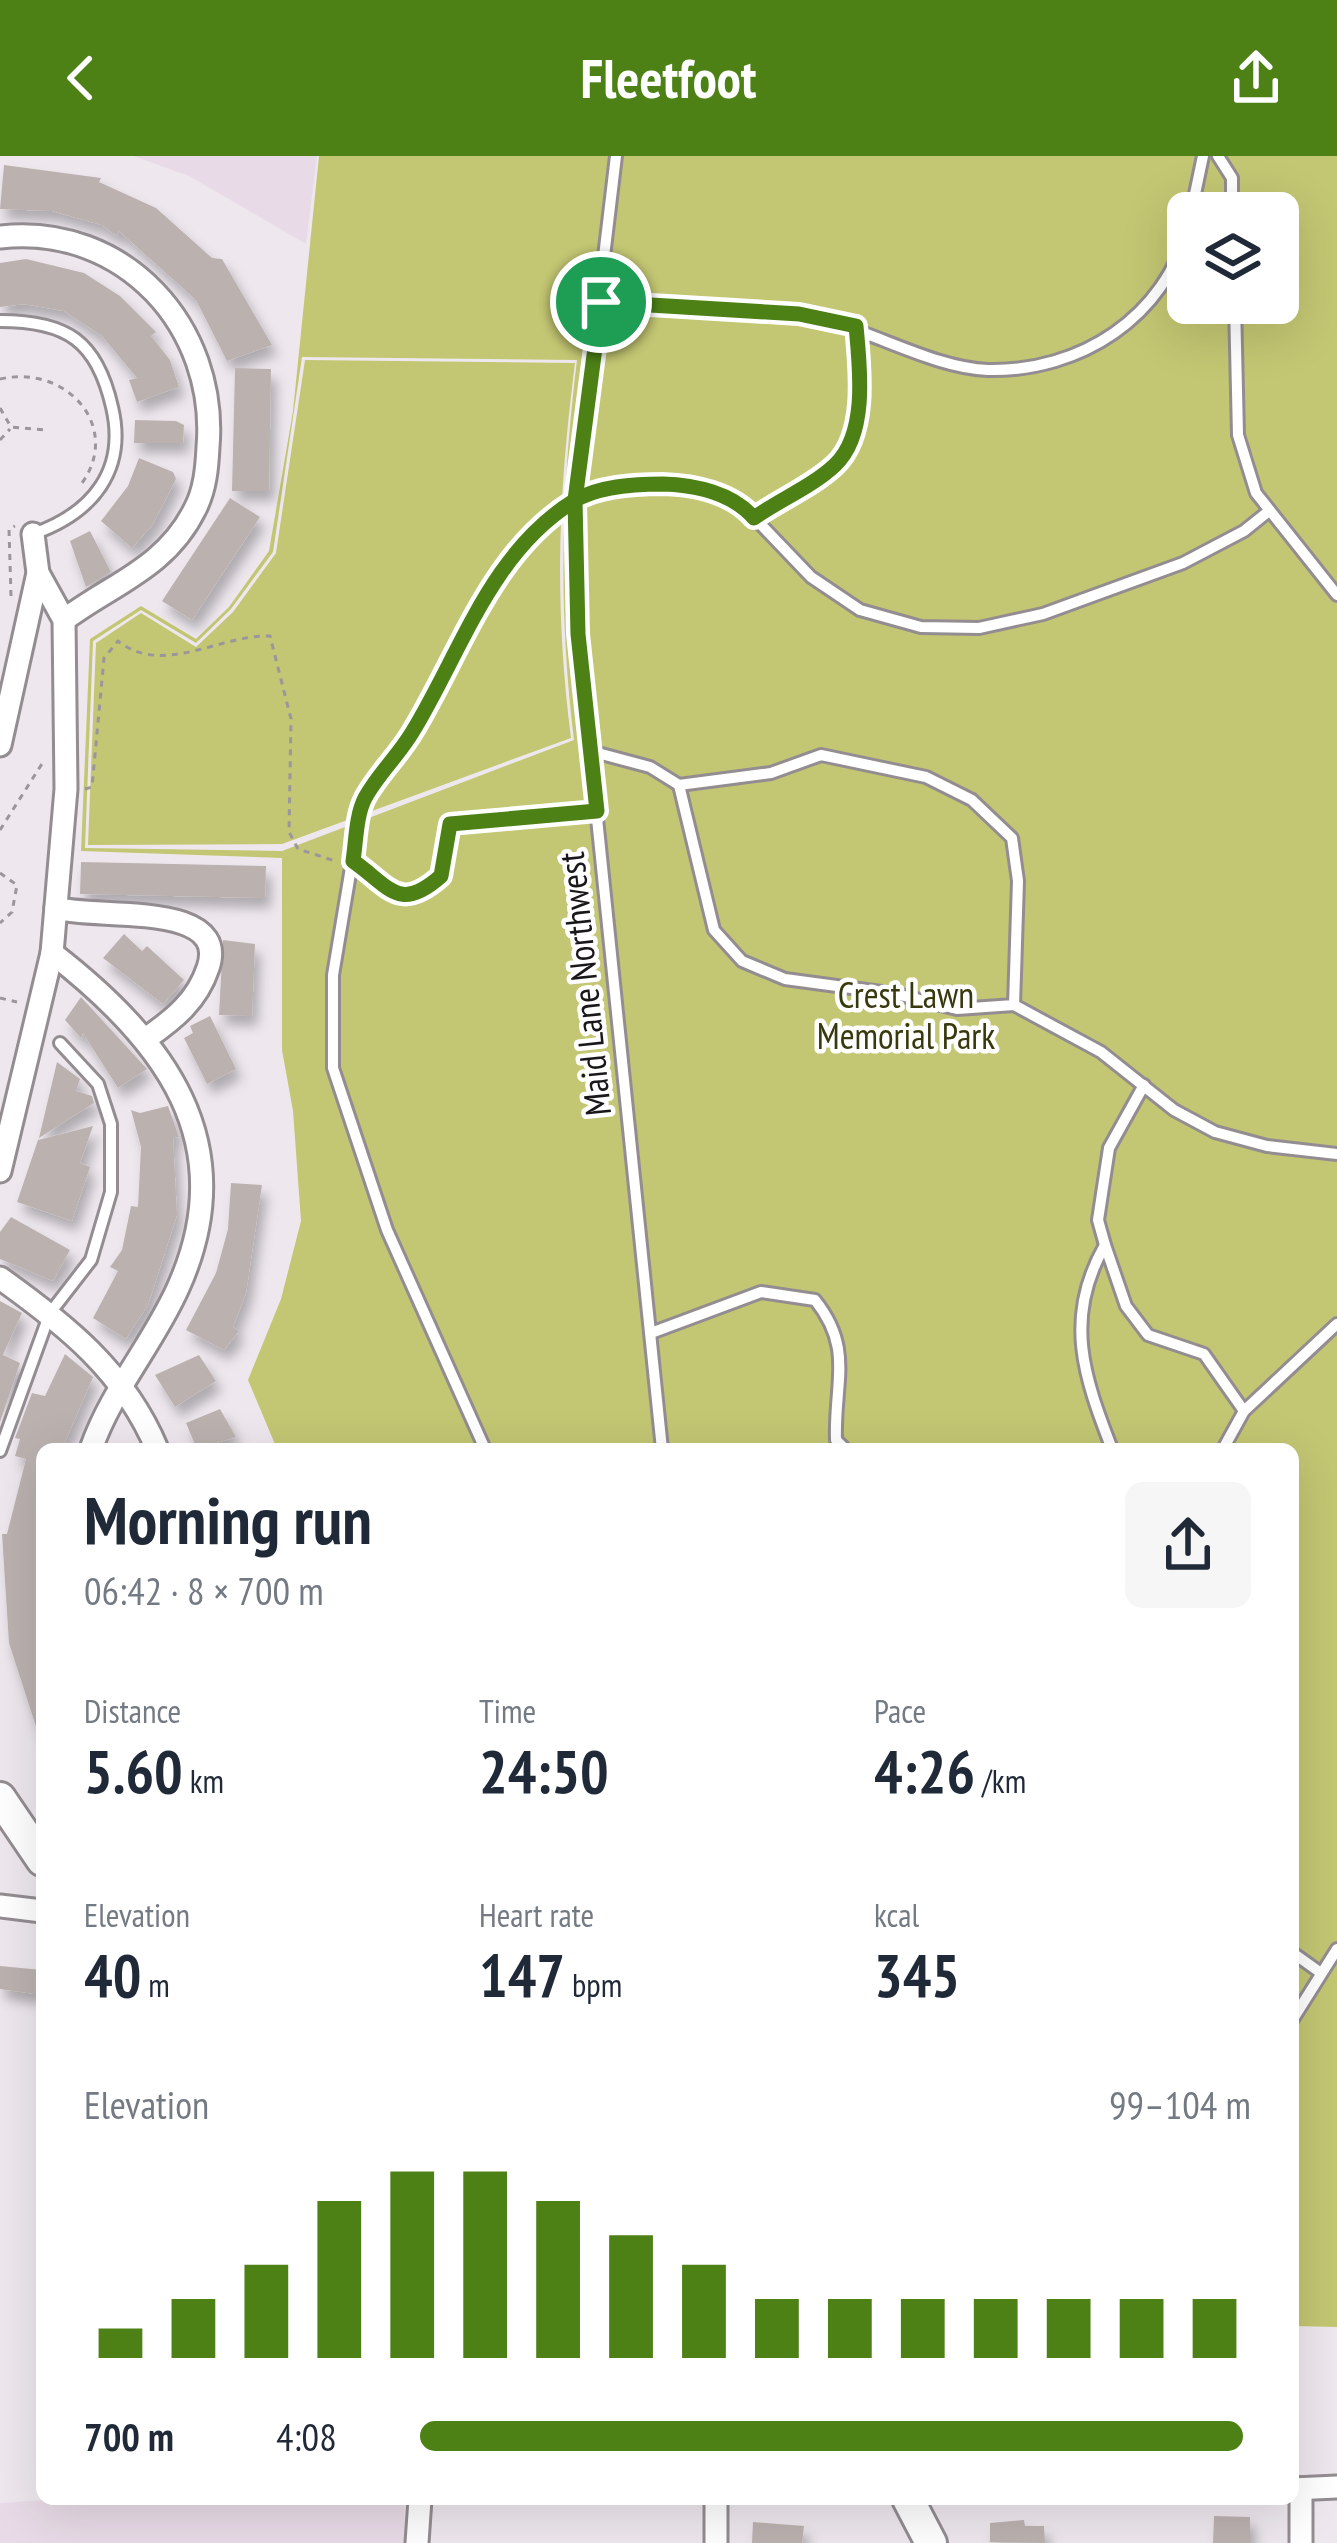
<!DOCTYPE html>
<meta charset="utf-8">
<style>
body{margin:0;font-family:"PT Sans Narrow",sans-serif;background:#f6f6f7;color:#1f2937;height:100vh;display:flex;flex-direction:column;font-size:45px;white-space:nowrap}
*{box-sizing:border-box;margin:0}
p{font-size:39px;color:#747a83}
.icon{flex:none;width:66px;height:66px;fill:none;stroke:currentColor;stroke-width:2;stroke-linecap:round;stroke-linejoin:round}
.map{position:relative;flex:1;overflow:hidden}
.details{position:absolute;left:36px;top:1287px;width:1263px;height:1062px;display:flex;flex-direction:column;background:#fff;border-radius:18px;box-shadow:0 12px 48px #0002}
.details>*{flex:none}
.buttons{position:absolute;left:1167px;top:36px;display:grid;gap:24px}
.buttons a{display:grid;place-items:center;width:132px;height:132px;border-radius:18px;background:#fff;box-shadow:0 12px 48px #0002;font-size:60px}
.pin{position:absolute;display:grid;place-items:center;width:102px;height:102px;color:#fff;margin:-51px;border:6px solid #fff;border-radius:50%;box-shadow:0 3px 12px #0007}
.round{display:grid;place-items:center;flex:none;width:126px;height:126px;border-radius:18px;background:#f6f6f7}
.overview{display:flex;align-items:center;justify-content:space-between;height:204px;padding:0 48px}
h1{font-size:66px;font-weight:600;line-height:90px}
.stats{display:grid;grid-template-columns:repeat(3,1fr);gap:18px;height:204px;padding:12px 48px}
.stats div{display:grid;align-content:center}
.stats b{font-size:60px;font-weight:600}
.stats small{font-size:33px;font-weight:400}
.stats p{font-size:33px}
.chart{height:336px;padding:24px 48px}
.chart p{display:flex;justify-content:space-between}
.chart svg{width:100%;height:216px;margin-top:12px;stroke:#4d8116;stroke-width:6}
ul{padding:0 48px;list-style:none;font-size:39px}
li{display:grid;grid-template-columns:192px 144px 1fr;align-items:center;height:90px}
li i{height:30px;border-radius:15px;background:#4d8116}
header{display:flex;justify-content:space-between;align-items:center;height:156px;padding:0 48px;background:#4d8116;color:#fff;font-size:54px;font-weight:600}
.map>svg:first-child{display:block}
</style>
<header><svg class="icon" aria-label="back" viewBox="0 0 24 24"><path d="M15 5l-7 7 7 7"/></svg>Fleetfoot<svg class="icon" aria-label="share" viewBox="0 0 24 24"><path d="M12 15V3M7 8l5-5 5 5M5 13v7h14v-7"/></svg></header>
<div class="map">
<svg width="1337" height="2387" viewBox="0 0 1337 2387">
<defs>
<filter id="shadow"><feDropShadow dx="5.5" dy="10" stdDeviation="6" flood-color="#0004"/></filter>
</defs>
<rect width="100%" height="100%" fill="#eee8ee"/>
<!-- built -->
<g fill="#e8dbe7">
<path d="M133,0H317L306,88L189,20Z"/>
<path d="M63,2343H404L405,2387H0V2347Z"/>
</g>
<!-- green -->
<g fill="#c3c672" fill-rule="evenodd">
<path d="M319,0H1337V2171L1293,2170V1293H277L248,1224L281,1143L301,1065L293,955L282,894V702L81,695L90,483L141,450L196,483L229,451L269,395L293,255ZM1188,57H1278V147H1188ZM302,201L577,204C561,336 558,452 574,584L282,695L85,692L93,485L141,454L196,487L231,453L273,396Z"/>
<path d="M305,204L575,207C558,340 554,448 571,582L282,688L88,689L96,487L141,457L196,491L233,456L276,397Z"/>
</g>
<!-- building -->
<g fill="#bbb2b0" filter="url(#shadow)">
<path d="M4,9L101,22L99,26L156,52L212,102L222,103L272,189L227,205L196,144L119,75L117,80L102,69L52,55L0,53Z"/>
<path d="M26,103L84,117L120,140L156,176L151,180L170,204L179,231L137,246L129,224L137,222L102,180L64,155L24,148L0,151V107Z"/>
<path d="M235,212L271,213L269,335H232Z"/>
<path d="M135,264L176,265L184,269L183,287H134Z"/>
<path d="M139,302L173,316L176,323L153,368L132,392L101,365L128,330Z"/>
<path d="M230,342L260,361L192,464L162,445Z"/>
<path d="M90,375L111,416L86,431L70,385Z"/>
<path d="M81,706L266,710L265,742L80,738Z"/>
<path d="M124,778L142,795L147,790L184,824L163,848L103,802Z"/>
<path d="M223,784L255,788L252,860L219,859Z"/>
<path d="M81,841L147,913L118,932L83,877L81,882L65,864Z"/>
<path d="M210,860L236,913L207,928L184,882L193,877L190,870Z"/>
<path d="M57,906L80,923L76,935L92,940L94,947L39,982Z"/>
<path d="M168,950L179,981L173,982L177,1059L148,1149L126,1183L93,1162L118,1115L110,1111L122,1094L131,1050L138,1051L141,991L131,954L140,957Z"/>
<path d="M93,970L80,1007L90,1011L72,1065L17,1046L38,984Z"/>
<path d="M231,1027L262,1029L246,1137L233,1171L239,1175L224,1194L186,1174L216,1117L228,1073Z"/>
<path d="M11,1061L70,1094L53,1125L0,1103V1076Z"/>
<path d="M0,1145L22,1157L3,1199L20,1207L0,1266Z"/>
<path d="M65,1198L93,1221L62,1293H42L41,1586L9,1487L2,1378H7L26,1303L15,1300L20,1283L15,1282L32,1237L45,1240Z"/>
<path d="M199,1199L216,1225L175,1251L155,1219Z"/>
<path d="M220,1253L236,1281L197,1293L186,1267Z"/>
<path d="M0,1810L42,1814V1839L0,1833Z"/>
<path d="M1214,2360L1250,2361V2387H1213Z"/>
<path d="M1024,2364L1025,2370H1044L1045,2387L990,2386V2367Z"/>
<path d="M753,2366L804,2370L802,2387H752Z"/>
</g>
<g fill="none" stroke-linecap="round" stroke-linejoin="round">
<!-- lane casing -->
<g stroke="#938d92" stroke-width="16">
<g id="lane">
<path d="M616,0L575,344L578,478L662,1293"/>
<path d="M1218,0L1232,22V57"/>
<path d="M1191,57L1203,0"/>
<path d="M601,146C667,149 737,148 803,159C863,169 930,212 988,214C1080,216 1166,161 1188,70"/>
<path d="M1235,147L1238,279L1256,337L1337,439"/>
<path d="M0,165C67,165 97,185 112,251C127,314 93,357 33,378"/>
<path d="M754,362C779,344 812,330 834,309C868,278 860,212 856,170"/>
<path d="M594,596L650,611L679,629"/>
<path d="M1014,849L1018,725L1012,682L972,644L926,621L821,599L771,617L679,629L714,774L742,805L785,823L896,838L957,853L1014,849L1101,896L1174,954L1215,976L1267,990L1337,998"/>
<path d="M1144,929L1109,992L1098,1064L1105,1089L1126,1150L1148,1179L1204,1198L1244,1255"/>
<path d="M1105,1089C1063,1162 1084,1221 1112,1293"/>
<path d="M651,1177L761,1136L815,1144C854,1193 834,1226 836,1284L845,1293"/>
<path d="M485,1293L387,1074L333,912V819L362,646L412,578L483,444L524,384L575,344L602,334L694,329L745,352L811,421L860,454L921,471L979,472L1043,458L1183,407L1244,375L1269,355"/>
<path d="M1223,1293L1244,1255L1337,1168"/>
<path d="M0,1295L50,1157L91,1104L111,1036V968L98,928L60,887"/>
<path d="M1293,1797L1321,1817"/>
<path d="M1293,1863L1337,1793"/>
</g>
</g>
<!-- street casing -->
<g stroke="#938d92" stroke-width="27">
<g id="street">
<path d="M0,81C124,67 218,171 208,291C207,312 205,334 195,353C166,412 112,428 64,464"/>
<path d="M0,589L38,417L33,378"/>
<path d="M56,752C95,764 231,744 208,812C197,845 174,863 147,882"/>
<path d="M52,797C163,883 244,986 178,1132C153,1188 111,1235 91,1293"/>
<path d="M0,1015L52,797L66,633L64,464L38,417"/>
<path d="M0,1122C66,1169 125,1216 157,1293"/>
<path d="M0,1750L42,1755"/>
<path d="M1293,2333L1337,2331"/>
<path d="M1301,2333V2387"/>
<path d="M417,2387L420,2343"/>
<path d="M716,2387V2343"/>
</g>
</g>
<!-- secondary casing -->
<g stroke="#938d92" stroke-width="36">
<g id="secondary">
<path d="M0,1642L42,1704"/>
<path d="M908,2343L931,2387"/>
</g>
</g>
<!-- path -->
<g stroke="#9b969b" stroke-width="3" stroke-dasharray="6 6" stroke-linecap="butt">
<path d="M0,223C67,208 122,271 82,327"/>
<path d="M0,252L11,271L47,274"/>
<path d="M0,284L10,273"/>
<path d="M11,440L9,373L15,370"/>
<path d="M85,633L92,631L104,502L118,485C163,521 221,478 270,480L291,563L289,676L298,693L338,706"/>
<path d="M0,674L45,603"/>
<path d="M368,716C396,740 410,747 441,720L450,667L579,656"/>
<path d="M0,717L17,729L12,756L0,767"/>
<path d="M0,842L17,846"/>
</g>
<!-- lane -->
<use href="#lane" stroke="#fff" stroke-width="10"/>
<!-- street -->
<use href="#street" stroke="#fff" stroke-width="21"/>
<!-- secondary -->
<use href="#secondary" stroke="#fff" stroke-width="30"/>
</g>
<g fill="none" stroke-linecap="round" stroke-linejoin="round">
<!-- route casing -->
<g stroke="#fff" stroke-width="24">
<path id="route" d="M601,146L575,344L578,478L597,655L450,668L441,720C399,757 390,731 353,705C356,686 356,659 365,642C378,618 399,599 413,575C461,496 491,396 574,345C598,330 634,328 663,328C695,329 732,337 754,362C779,344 813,330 835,309C868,278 860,212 856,170L799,158L601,146"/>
</g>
<!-- route -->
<use href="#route" stroke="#4d8116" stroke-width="15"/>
</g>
<g text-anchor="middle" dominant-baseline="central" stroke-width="9" stroke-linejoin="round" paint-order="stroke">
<!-- street labels -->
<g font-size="36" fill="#191719" stroke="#fff">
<text transform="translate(584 828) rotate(-96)">Maid Lane Northwest</text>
</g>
<!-- park labels -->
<g font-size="36" fill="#38390d" stroke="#fff">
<text x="906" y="838">Crest Lawn<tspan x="906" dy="41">Memorial Park</tspan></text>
</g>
</g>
</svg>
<div class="buttons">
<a><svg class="icon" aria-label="layers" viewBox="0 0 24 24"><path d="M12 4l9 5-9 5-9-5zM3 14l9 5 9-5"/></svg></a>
</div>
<div class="pin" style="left:601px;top:146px;background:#1e9e55"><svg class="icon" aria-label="arrive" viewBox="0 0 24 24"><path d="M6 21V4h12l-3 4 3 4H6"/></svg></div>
<section class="details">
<div class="overview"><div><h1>Morning run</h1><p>06:42 · 8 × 700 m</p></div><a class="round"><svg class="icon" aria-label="share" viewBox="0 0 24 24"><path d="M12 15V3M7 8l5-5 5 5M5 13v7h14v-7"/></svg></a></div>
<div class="stats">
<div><p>Distance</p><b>5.60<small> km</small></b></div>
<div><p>Time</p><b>24:50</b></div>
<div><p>Pace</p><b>4:26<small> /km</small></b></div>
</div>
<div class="stats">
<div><p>Elevation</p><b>40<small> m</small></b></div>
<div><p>Heart rate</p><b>147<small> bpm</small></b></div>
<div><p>kcal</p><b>345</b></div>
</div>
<div class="chart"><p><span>Elevation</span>99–104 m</p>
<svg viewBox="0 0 160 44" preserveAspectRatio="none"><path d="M5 44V38M15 44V32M25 44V25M35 44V12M45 44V6M55 44V6M65 44V12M75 44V19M85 44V25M95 44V32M105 44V32M115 44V32M125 44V32M135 44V32M145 44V32M155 44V32"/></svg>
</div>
<ul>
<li><b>700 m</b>4:08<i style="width:99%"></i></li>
</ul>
</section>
</div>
